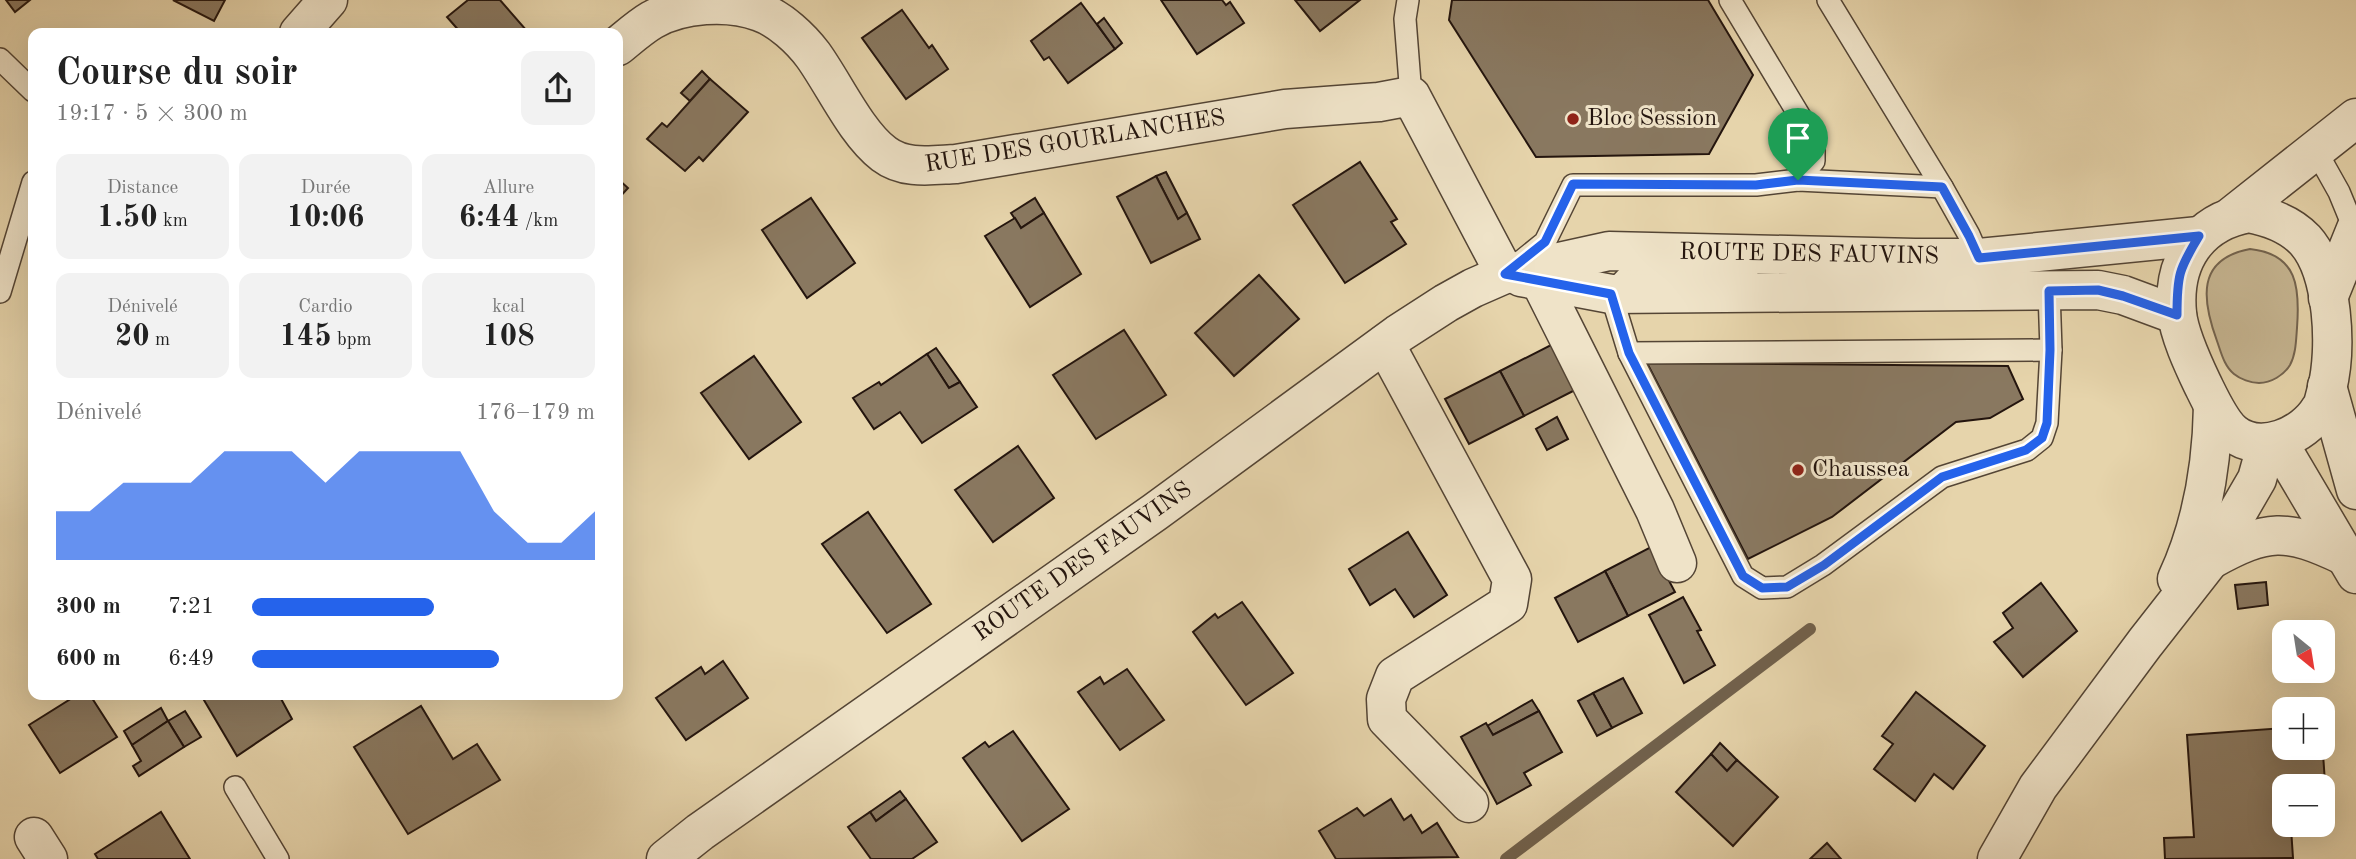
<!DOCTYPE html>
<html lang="fr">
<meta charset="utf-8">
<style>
body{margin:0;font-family:"Old Standard TT",serif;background:#f2f2f2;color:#222;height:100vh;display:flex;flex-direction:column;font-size:26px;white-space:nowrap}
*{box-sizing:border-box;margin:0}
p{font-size:23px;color:#767676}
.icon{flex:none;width:38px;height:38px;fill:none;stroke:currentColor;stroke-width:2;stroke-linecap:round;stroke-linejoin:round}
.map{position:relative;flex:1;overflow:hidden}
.panel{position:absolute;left:28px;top:28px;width:595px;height:672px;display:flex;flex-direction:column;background:#fff;border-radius:14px;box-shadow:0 7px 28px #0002}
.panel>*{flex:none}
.needle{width:46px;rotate:150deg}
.buttons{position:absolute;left:2272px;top:620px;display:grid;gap:14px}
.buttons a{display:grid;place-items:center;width:63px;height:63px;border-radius:14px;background:#fff;box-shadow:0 7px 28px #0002;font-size:35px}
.pin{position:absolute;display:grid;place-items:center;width:60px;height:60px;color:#fff;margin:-72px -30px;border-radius:50% 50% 50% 0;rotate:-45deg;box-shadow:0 0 7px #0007}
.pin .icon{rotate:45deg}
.round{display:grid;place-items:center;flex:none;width:74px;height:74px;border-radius:14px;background:#f2f2f2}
.overview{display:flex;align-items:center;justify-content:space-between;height:119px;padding:0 28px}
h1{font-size:38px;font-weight:700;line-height:52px}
.metrics{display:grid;grid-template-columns:repeat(3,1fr);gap:10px;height:119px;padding:7px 28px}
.metrics div{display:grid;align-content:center;border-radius:14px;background:#f2f2f2;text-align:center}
.metrics b{font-size:30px;font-weight:700}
.metrics small{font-size:19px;font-weight:400}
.metrics p{font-size:19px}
.chart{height:196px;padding:14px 28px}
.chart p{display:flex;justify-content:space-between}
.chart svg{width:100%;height:126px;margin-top:7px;fill:#2563eb;opacity:.7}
ul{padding:0 28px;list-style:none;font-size:23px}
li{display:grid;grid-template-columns:112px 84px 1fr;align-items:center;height:52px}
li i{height:18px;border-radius:9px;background:#2563eb}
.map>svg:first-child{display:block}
</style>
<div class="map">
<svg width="2356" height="859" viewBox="0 0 2356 859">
<rect width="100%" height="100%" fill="#e6d4ab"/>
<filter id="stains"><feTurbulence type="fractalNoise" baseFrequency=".00286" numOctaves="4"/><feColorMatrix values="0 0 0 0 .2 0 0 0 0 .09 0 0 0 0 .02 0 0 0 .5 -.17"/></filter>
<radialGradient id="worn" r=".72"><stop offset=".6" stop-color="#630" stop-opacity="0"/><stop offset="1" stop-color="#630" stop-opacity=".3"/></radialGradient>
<!-- green -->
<path fill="#c5b490" stroke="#74644f" stroke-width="2" d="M2250,249C2298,254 2300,288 2297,328C2296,340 2296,354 2290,365C2284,375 2271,383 2259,383C2251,383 2240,379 2234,374C2224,366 2221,352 2217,341C2202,300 2196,259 2250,249Z"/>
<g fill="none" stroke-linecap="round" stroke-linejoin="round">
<!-- stream -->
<path stroke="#71614c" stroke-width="12" d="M1506,859L1810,629"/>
</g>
<!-- building -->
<g fill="#897860" stroke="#24150e" stroke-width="2" fill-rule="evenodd">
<path d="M6,0H30L15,12Z"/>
<path d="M173,0H225L214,21Z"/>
<path d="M468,0H500L527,31L524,33H461L447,17Z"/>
<path d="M1161,0H1222L1226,5L1230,2L1244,23L1197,54Z"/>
<path d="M1295,0H1360L1320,31Z"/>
<path d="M1452,0H1708L1753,75L1709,154L1536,157L1449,20Z"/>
<path d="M1081,3L1115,49L1068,83L1049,57L1044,60L1031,41Z"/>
<path d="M902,10L929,48L932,45L948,69L906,99L862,38Z"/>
<path d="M1104,18L1122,43L1115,49L1097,24Z"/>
<path d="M702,71L710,79L690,101L681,93Z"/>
<path d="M710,79L748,112L703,161L699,157L685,171L647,139L662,123L667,127Z"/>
<path d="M1360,162L1397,219L1391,222L1406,244L1345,283L1293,205Z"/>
<path d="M1166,172L1187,213L1178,219L1156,176Z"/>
<path d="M1156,176L1178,219L1187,213L1200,239L1151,263L1117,197Z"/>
<path d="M618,179L628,188L618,199Z"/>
<path d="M811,198L855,263L807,298L762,230Z"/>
<path d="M1035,198L1044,213L1021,228L1011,213Z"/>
<path d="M1044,213L1081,274L1030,307L985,236L1015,218L1021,228Z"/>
<path d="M1259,275L1299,319L1234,376L1195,333Z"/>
<path d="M1124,330L1166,395L1096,439L1053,375Z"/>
<path d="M1551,345L1577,389L1524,416L1500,371Z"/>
<path d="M936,348L960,382L949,388L927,354Z"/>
<path d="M927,354L949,388L960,382L977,407L922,443L900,412L874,429L853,398L879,382L881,385Z"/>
<path d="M754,356L801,422L749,459L701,393Z"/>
<path d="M1647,363L2008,366L2023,399L1990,418L1956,422L1832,517L1748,559Z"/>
<path d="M1500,371L1524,416L1469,444L1445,399Z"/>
<path d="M1557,417L1568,439L1547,450L1536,429Z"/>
<path d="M1018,446L1054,498L993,542L955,490Z"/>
<path d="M868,512L931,604L887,633L822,544Z"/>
<path d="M1408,532L1447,595L1414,617L1395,589L1370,605L1349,569Z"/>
<path d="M1651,547L1675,592L1628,616L1605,571Z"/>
<path d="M1605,571L1628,616L1578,642L1555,598Z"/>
<path d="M2266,582L2268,605L2238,609L2235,585Z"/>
<path d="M2041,583L2077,631L2023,677L1994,642L2013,628L2003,613Z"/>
<path d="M1683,597L1701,630L1697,631L1715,665L1684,683L1649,615Z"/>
<path d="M1242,602L1293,673L1246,705L1193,632L1215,614L1218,618Z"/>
<path d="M723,661L748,698L686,740L656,698L701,667L705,674Z"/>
<path d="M1127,669L1164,720L1120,750L1078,692L1100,677L1104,684Z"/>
<path d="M1623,678L1642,713L1612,728L1593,693Z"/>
<path d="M1916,692L1985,746L1953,789L1934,774L1915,801L1874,769L1893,744L1882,736Z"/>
<path d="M1593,693L1612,728L1597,736L1578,701Z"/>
<path d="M77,695H90L117,737L60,773L29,725Z"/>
<path d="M201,695H279L292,719L237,756Z"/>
<path d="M1532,700L1539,711L1493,735L1487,726Z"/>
<path d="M421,706L453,759L477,744L500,780L408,834L354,747Z"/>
<path d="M161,708L168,721L132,745L124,731Z"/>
<path d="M185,711L201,737L184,747L168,721Z"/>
<path d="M1539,711L1562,752L1524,773L1531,785L1497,804L1461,737L1486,723L1493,735Z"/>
<path d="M168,721L184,747L139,776L133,766L141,761L132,745Z"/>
<path d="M2284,728V747H2322V739L2328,826L2291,828L2293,858L2165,859L2164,838L2194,837L2187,735ZM2284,786H2322V824H2284Z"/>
<path d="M1013,731L1069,809L1022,841L963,758L985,742L989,747Z"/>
<path d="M1720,743L1737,760L1727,771L1711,754Z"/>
<path d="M1711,754L1727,771L1737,760L1778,797L1733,846L1676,792Z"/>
<path d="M900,791L906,799L876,821L870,812Z"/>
<path d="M906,799L937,842L912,859H871L848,827L870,812L876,821Z"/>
<path d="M1391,799L1404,820L1411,815L1422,833L1437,823L1458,857L1336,859L1319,831L1357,808L1364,816Z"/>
<path d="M161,812L190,859H98L95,854Z"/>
<path d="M1827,843L1841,859H1810Z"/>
</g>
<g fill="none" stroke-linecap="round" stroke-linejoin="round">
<!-- service casing -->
<g stroke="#544535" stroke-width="24">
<g id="service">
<path d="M1408,0L1405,19L1411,96"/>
<path d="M1730,0L1814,140V161L1798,180"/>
<path d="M1828,0L1942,187L1969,235L1979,258"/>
<path d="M0,59L33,91"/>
<path d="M2316,151L2339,192L2355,231"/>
<path d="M1519,263L1545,242L1573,185H1756L1798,180L1942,187"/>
<path d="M1747,274L1645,273L1626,278L1611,294L1629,353L1743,576L1762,588L1787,587L1823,565L1942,477L2027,450L2042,438L2047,423L2051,350L2049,291"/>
<path d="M0,292L33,182"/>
<path d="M1629,353L2051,350"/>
<path d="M235,787L278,859"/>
</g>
</g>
<!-- minor casing -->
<g stroke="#544535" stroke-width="41">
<g id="minor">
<path d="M299,33L328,0"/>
<path d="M618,46C629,37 640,27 652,20C682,3 728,0 760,12C780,19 801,39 813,55C834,84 856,133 884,154C905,170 932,165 956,164L1285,109L1379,102L1411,96L1505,274"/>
<path d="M1521,277L1611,294L2098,290L2123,295L2177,315"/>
<path d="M1540,281L1655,510L1677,563"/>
<path d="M1385,344L1512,579L1508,604L1395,676L1386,699L1387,719L1469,803"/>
<path d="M2210,560C2268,528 2286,528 2345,556"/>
<path d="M2177,579C2203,523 2212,466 2213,406"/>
<path d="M34,837L48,859"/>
<path d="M666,859L700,832L1155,512L1398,334L1446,303L1473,288L1505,274L1609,251L1915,258H1979L2199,236"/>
<path d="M1997,859L2038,787L2145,643L2210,560L2257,479L2267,443"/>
</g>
</g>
<!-- tertiary casing -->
<g stroke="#544535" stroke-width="41">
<g id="tertiary">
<path d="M2249,213C2270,217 2290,224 2305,240C2334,272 2337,349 2327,389C2325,395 2324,404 2320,409C2304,436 2260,455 2233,433C2220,422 2209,397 2202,383C2193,364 2179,334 2177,313C2172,261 2198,222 2249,213Z"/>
<path d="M2232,216L2356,118"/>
<path d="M2328,298L2356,229"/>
<path d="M2327,386L2356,490"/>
<path d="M2278,442L2356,574"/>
</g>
</g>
<!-- service -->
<use href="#service" stroke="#efe3c8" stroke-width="21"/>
<!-- minor -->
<use href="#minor" stroke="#efe3c8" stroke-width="38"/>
<!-- tertiary -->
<use href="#tertiary" stroke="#efe3c8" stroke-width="38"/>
</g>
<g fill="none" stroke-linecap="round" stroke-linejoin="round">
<!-- route casing -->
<g stroke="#fff" stroke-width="14">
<path id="route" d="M1798,180L1942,187L1969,236L1979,258L2199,236C2179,269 2177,275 2177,315L2123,296L2098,290L2049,291L2050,350L2047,423L2042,438L2026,450L1942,477L1824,565L1787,587L1762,588L1743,576L1629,353L1611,294L1505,274L1545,242L1573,184L1756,185Z"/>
</g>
<!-- route -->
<use href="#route" stroke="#2563eb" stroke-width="9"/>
</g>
<!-- markers -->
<g fill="#8f2418" stroke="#efe3c8" stroke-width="2.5">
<circle cx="1573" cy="119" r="7"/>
<circle cx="1798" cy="470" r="7"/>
</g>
<g text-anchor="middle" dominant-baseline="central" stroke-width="6" stroke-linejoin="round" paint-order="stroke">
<!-- poi labels -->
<g font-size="24" fill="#24150e" stroke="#efe3c8" text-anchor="start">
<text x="1587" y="119">Bloc Session</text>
<text x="1812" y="470">Chaussea</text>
</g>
<!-- street labels -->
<g font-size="24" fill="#24150e" stroke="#efe3c8">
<text transform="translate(1075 142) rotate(-9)">RUE DES GOURLANCHES</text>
<text transform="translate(1809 255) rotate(1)">ROUTE DES FAUVINS</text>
<text transform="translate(1083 562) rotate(-35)">ROUTE DES FAUVINS</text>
</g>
</g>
<rect width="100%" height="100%" filter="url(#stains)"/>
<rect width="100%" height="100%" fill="url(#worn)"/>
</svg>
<div class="buttons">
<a><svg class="needle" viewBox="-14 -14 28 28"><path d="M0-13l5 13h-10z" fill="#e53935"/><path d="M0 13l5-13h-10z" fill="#767676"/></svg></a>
<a>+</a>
<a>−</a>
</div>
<div class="pin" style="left:1798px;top:180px;background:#1e9e55"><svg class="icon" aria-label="arrive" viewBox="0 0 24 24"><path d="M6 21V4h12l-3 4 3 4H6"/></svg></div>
<section class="panel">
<div class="overview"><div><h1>Course du soir</h1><p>19:17 · 5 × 300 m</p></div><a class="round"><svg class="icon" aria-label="share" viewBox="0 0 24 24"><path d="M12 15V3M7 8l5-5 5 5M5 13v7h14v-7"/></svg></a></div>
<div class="metrics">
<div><p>Distance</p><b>1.50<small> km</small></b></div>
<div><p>Durée</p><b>10:06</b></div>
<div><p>Allure</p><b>6:44<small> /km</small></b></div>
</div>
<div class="metrics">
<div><p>Dénivelé</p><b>20<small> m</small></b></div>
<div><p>Cardio</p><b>145<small> bpm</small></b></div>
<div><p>kcal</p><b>108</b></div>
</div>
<div class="chart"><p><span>Dénivelé</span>176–179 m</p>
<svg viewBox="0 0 160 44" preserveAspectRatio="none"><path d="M0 44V27L10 27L20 17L30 17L40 17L50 6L60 6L70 6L80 17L90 6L100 6L110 6L120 6L130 27L140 38L150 38L160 27V44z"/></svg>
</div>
<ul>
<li><b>300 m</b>7:21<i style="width:53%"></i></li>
<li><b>600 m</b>6:49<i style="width:72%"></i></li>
</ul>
</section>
</div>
